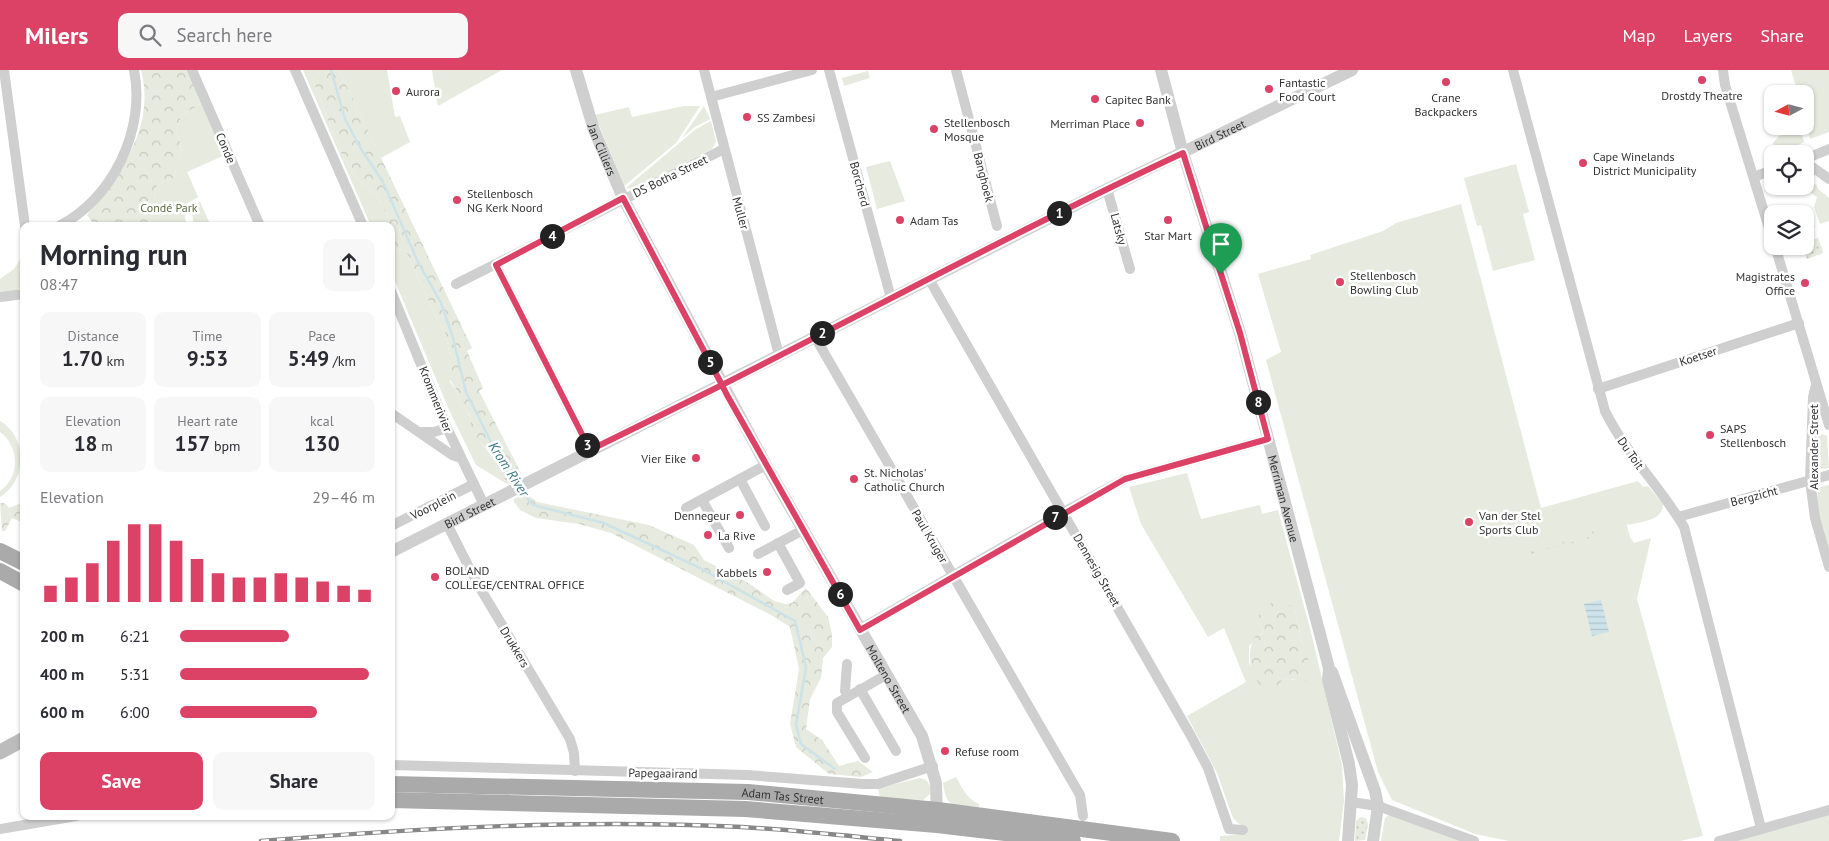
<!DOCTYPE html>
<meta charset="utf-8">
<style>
body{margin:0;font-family:"PT Sans",sans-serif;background:#f7f7f7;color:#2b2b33;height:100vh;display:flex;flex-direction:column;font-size:19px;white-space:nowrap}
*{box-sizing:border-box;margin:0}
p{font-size:16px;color:#7c7c81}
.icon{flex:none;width:28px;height:28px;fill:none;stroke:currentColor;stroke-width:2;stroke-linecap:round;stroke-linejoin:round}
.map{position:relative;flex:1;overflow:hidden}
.sheet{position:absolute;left:20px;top:152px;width:375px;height:598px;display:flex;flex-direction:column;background:#fff;border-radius:10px;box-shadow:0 1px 4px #0004}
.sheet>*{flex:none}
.needle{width:32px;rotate:263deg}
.tools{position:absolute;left:1764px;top:15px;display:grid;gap:10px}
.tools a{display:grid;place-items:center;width:50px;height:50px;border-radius:10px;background:#fff;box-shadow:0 1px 4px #0004;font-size:25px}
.pin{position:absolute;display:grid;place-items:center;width:42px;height:42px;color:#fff;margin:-51px -21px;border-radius:50% 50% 50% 0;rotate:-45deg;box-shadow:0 0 5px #0007}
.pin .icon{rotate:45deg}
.km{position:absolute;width:25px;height:25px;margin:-12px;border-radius:50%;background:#222;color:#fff;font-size:14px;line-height:25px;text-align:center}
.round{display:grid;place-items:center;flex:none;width:52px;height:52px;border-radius:10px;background:#f7f7f7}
.headline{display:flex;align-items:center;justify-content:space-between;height:85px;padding:0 20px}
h1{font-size:28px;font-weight:800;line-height:38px}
.stats{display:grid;grid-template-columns:repeat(3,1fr);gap:8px;height:85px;padding:5px 20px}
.stats div{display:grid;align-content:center;border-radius:10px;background:#f7f7f7;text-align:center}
.stats b{font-size:21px;font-weight:800}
.stats small{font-size:14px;font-weight:400}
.stats p{font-size:14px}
.chart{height:140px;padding:10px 20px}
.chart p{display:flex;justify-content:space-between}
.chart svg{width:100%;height:90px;margin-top:5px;stroke:#db4266;stroke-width:6}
.action{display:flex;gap:10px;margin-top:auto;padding:10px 20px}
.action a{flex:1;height:58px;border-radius:10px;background:#db4266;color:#fff;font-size:20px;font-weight:800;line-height:58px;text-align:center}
.action a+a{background:#f7f7f7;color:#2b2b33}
ul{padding:0 20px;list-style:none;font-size:16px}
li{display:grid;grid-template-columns:80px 60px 1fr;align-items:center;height:38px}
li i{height:12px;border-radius:6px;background:#db4266}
header{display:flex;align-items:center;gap:30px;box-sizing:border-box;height:70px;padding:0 25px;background:#db4266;color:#fff}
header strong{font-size:24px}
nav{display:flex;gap:28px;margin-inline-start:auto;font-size:18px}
.search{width:350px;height:45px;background:#f7f7f7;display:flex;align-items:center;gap:12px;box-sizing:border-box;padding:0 18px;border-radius:10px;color:#7c7c81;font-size:19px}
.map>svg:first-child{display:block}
</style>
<header>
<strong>Milers</strong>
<div class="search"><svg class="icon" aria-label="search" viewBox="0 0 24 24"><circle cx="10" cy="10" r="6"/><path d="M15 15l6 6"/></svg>Search here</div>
<nav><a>Map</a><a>Layers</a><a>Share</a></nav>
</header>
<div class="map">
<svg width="1829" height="771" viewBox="0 0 1829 771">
<defs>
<pattern id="forest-crowns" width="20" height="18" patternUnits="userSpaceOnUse" patternTransform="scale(1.25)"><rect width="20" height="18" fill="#e7eade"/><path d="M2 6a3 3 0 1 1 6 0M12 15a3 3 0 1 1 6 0" fill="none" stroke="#c7c9bf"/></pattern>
<pattern id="garden-dots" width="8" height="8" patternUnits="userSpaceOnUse" patternTransform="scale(1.25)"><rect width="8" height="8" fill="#e7eade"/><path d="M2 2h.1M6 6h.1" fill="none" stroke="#c7c9bf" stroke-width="1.8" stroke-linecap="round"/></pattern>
<pattern id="water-rules" width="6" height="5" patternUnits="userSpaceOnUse" patternTransform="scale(1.25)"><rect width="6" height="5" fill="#cce3e9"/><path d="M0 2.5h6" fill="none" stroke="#b0c3c8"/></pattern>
</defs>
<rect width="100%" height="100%" fill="#fff"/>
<!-- green -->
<g fill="#e7eade" fill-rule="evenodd">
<path d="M303,0H309L341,83L357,109L377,126L388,147L385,156H371Z"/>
<path d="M339,0H387L395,47L400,46L410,72L381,88Z"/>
<path d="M432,0H502L438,36Z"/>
<path d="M1791,0H1829V62L1810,69L1805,52V24H1798Z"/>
<path d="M868,1L870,8L844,16L842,8Z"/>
<path d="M202,33L225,85L187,102L198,127L185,135V149L188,156H145L151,147L157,115L174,108C179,87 185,81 176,59L182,45Z"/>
<path d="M684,36H700L676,73L624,116L595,45L629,37L632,47Z"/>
<path d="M704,36L710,49L695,57L682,68Z"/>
<path d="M711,51L716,72L712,79L638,117L632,119L626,118L696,59Z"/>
<path d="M1778,56H1799L1804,72L1798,75L1796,84H1777L1773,73L1780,65Z"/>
<path d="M890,91L905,131L877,139L866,97Z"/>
<path d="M1516,94L1529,142L1523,144L1535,190L1493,201L1481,155L1477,156L1464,108Z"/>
<path d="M1816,114L1818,119L1829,128V151L1820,154L1814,137L1817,127L1808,121V117Z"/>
<path d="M200,132L211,156H194L191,137Z"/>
<path d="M1461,134L1541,438L1638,411L1643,417L1648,416L1663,434C1663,451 1642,451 1629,455L1628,453L1627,456L1630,467L1634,473L1651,468L1637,529L1703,766L1680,771H1509L1475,764L1392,730L1378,702L1266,290L1281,282L1258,204L1311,189L1310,185L1383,161L1396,153Z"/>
<path d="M1801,135L1809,139L1815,157L1805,159V144H1800L1798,136Z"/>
<path d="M391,177L406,181L435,245L445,262L450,286V312L457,321L460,335L466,339L470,347V353L481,373L501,398L507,414L476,395L450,342L391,202Z"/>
<path d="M24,183V216L17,220L0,222V209L14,199Z"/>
<path d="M0,351C28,367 27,411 0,427V421C21,407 19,376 0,362Z"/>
<path d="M1822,364L1827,366L1829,398L1825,399L1820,398L1818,392V367Z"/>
<path d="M1187,403L1201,449L1260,435L1262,444L1278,440L1312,566L1342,695L1344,731L1339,771H1220V766L1247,764V757L1239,754L1233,748L1217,703L1187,646L1246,612L1224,558L1208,567L1141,454L1129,417ZM1295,540L1302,572L1307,582L1295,610L1283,608L1277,620L1252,598L1249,593V576L1264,561L1257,552Z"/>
<path d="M1829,415V481C1824,464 1811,434 1820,417Z"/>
<path d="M956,707C962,718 967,729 979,734V737C954,734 947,741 943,713Z"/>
<path d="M920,708C928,709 932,716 930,724L923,730L880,728L878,718Z"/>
<path d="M1389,745L1460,771H1381L1385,748Z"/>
<path d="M1829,745V771H1735Z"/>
</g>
<!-- forest -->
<g fill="url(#forest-crowns)">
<path d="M141,0H188L202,33L182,45L176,59C185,81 179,87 174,108L157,115L151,148L145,156H95L87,145C121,104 156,56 141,0Z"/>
<path d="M309,0H339L472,278L467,281L483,318L479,321L521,403L519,408L507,414L494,387L471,362L470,346L466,339L460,335L457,321L446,303L450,286L445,262L435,245L406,181L391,177V156H385L388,147L377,126L357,109L341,83Z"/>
<path d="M526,423L537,432L649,455L694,475L704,490L750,514L774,531L785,534L792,533L806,518L828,547L832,564V577L823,588L821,608L810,629L806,659L822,670L839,696L858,691L873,702L861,707L829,704L796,677L790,654L799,599L790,557L771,545L611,463L579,454L536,448L520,440L514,432V429Z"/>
<path d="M24,432V453L12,448L5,461H2L0,433H5L9,438Z"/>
<path d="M1277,530L1286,532L1295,540L1302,572L1307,582L1311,605L1305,611L1283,608L1277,620L1267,622C1250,610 1245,584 1255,566L1261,565L1264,561L1257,552L1261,539Z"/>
</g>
<!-- garden -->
<g fill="url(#garden-dots)">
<path d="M1818,168L1823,181L1821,184L1807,189L1802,176H1805V173Z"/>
<path d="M1596,459L1597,466L1520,487L1530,483V477L1534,476L1537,481L1563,474L1562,468L1566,467L1569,473L1593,466L1592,460Z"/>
<path d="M1361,747L1366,748L1368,754L1365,770L1355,771L1356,751Z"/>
</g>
<!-- water -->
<path fill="url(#water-rules)" d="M1601,530L1609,562L1592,566L1584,534Z"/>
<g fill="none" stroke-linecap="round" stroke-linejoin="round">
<!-- stream -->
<g stroke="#cce3e9" stroke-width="2.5">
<path d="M331,0L345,49L361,79L383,112L418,192L441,233L453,268L466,322L500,390L516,413"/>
<path d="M521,420L533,435L604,453L698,497L795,551L806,597L796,655L801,674L835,699"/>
</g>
<!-- minor -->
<g stroke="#cfcfcf" stroke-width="10">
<path d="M4,0L25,156"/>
<path d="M192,0L260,156"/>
<path d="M295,0L363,156"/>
<path d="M704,0L779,285"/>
<path d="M829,0L891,228"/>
<path d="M956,0L997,156"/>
<path d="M1513,0L1605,341C1626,384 1660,416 1684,457L1761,758"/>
<path d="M1723,0L1725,15L1772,168"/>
<path d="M711,27L812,0"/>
<path d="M1805,89L1829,79"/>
<path d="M1805,92L1829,109"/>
<path d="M1754,107L1772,100"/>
<path d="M1107,119L1130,199"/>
<path d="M59,156C113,129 146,59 134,0"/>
<path d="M1775,176L1829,355"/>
<path d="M496,195L590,380"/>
<path d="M929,209L1191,666L1208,698L1229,759L1243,760"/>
<path d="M456,214L724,79"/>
<path d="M391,221L447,358L484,435"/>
<path d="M0,227L24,224"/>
<path d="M815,267L1080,725L1083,746"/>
<path d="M1816,315L1813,327L1810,411L1815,448L1829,497"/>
<path d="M1598,319L1799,253"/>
<path d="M391,343L452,385L461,388"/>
<path d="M419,362H434L447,358"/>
<path d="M740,409L765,456"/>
<path d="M702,430L729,478"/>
<path d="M686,438L766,395"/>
<path d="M1678,447L1829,405"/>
<path d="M447,454L477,513L570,669L574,683L575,701"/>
<path d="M391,456L474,414"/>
<path d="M778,473L800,513L787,520"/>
<path d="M758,484L803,460"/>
<path d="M860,559L1064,442L1125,409L1268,369"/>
<path d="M847,594L845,621L848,626"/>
<path d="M860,619L896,681"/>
<path d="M865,688L837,642V633L886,605"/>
<path d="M391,695L747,705L863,714H878L933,696"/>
<path d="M1351,732L1378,736L1474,771"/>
<path d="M0,759L76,746"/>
<path d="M1719,771L1829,740"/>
</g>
<!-- tertiary -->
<g stroke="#cfcfcf" stroke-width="12">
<path id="s1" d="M576,0L594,60L623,128L766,395L922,666L936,713L937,749"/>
<path id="s2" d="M1161,0L1183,83L1240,263L1329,598L1328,610L1349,694L1352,715L1348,771"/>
<path id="s3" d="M391,482L1107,119L1352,0"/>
<path d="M1332,602L1375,721L1378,736L1373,771"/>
</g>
<!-- secondary -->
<path stroke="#bcbcbc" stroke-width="15" d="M0,682L24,669"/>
<!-- primary -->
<g stroke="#aaa" stroke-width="16">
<path d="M0,481L24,493"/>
<path d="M0,501L24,514"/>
<path id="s4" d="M391,714L748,722L938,740L1172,771"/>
<path d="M391,730L745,739L937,755L1073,771"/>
</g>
<!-- rail casing -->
<g stroke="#878787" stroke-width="4.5">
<path id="rail" d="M261,771C421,758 581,749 742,757C795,760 848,766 900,771"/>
</g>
<!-- rail -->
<use href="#rail" stroke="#fff" stroke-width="2.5" stroke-dasharray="8" stroke-linecap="butt"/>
</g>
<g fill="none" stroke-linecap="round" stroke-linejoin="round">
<!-- route casing -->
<g stroke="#fff" stroke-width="10">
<path id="route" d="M1221,204L1183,83C1024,157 869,241 712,320L590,380L496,195L623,128L722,315L727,325L860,560L1125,409L1268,369L1240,263L1221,204"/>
</g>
<!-- route -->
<use href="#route" stroke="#db4266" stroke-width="6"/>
</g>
<!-- markers -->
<g fill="#db4266" stroke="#fff" stroke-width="2">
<circle cx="1702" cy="10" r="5"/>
<circle cx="1446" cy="12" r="5"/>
<circle cx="1269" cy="19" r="5"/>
<circle cx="396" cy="21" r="5"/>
<circle cx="1095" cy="29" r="5"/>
<circle cx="747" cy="47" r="5"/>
<circle cx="1140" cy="53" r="5"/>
<circle cx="934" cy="59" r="5"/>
<circle cx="1583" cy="93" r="5"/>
<circle cx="457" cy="130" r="5"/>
<circle cx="900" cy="150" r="5"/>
<circle cx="1168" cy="150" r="5"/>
<circle cx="1340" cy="212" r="5"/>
<circle cx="1805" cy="213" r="5"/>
<circle cx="1710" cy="365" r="5"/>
<circle cx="696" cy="388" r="5"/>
<circle cx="854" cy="409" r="5"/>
<circle cx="740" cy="445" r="5"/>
<circle cx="1469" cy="452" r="5"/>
<circle cx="708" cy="465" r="5"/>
<circle cx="767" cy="502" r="5"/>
<circle cx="435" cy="507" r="5"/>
<circle cx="945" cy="681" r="5"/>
</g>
<g text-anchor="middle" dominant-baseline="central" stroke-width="5" stroke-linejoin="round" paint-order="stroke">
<!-- poi labels -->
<g font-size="12" fill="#323232" stroke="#fff" text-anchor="start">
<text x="1279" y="12">Fantastic<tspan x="1279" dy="14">Food Court</tspan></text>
<text x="406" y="21">Aurora</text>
<text x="1702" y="25" text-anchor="middle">Drostdy Theatre</text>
<text x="1446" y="27" text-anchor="middle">Crane<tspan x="1446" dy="14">Backpackers</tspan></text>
<text x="1105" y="29">Capitec Bank</text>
<text x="757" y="47">SS Zambesi</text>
<text x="944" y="52">Stellenbosch<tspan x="944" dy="14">Mosque</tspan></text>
<text x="1130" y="53" text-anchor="end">Merriman Place</text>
<text x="1593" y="86">Cape Winelands<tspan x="1593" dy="14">District Municipality</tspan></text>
<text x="467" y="123">Stellenbosch<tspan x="467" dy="14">NG Kerk Noord</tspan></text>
<text x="910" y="150">Adam Tas</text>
<text x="1168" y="165" text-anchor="middle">Star Mart</text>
<text x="1350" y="205">Stellenbosch<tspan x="1350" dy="14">Bowling Club</tspan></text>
<text x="1795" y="206" text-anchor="end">Magistrates<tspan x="1795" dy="14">Office</tspan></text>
<text x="1720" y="358">SAPS<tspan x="1720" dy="14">Stellenbosch</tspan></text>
<text x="686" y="388" text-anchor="end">Vier Eike</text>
<text x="864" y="402">St. Nicholas'<tspan x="864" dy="14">Catholic Church</tspan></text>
<text x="730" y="445" text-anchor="end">Dennegeur</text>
<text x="1479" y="445">Van der Stel<tspan x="1479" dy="14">Sports Club</tspan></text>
<text x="718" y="465">La Rive</text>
<text x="445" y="500">BOLAND<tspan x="445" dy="14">COLLEGE/CENTRAL OFFICE</tspan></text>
<text x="757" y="502" text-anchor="end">Kabbels</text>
<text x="955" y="681">Refuse room</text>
</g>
<!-- street labels -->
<g font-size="12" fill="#323232" stroke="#fff">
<text stroke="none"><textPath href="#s3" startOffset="928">Bird Street</textPath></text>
<text transform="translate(226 78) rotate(67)">Conde</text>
<text stroke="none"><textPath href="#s1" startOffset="84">Jan Cilliers</textPath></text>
<text transform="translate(670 106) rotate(-26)">DS Botha Street</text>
<text transform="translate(984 107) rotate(76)">Banghoek</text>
<text transform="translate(860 114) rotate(75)">Borcherd</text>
<text transform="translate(741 143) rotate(75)">Muller</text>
<text transform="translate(1119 159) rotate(75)">Latsky</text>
<text transform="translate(1698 286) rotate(-18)">Koetser</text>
<text transform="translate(436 329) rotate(68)">Krommerivier</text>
<text transform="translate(1813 377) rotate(-90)">Alexander Street</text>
<text transform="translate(1631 383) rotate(55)">Du Toit</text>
<text transform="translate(1754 426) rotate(-15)">Bergzicht</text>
<text stroke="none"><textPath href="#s2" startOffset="446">Merriman Avenue</textPath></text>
<text transform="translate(433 435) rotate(-27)">Voorplein</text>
<text stroke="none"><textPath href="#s3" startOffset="88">Bird Street</textPath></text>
<text transform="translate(930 466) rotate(60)">Paul Kruger</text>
<text transform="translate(1097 500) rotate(60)">Dennesig Street</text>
<text transform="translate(515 577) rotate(59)">Drukkers</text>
<text stroke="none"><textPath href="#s1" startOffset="686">Molteno Street</textPath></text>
<text transform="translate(663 703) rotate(1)">Papegaairand</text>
<text stroke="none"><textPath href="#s4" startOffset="392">Adam Tas Street</textPath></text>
</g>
<!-- park labels -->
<g font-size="12" fill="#5c6c41" stroke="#fff">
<text x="169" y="137">Condé Park</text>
</g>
<!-- water labels -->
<g font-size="14" font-style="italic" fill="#417a8a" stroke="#fff">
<text transform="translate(509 399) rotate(57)">Krom River</text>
</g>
</g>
</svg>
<div class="tools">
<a><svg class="needle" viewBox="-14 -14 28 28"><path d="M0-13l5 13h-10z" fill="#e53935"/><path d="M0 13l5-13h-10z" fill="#7c7c81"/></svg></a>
<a><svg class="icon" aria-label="locate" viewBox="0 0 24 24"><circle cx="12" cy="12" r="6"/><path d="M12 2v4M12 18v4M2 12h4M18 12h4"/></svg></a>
<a><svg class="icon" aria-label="layers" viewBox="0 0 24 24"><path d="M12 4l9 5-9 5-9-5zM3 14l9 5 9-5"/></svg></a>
</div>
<div class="pin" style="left:1221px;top:204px;background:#1e9e55"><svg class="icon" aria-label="arrive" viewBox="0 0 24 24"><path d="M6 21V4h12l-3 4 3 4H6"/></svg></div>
<b class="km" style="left:1059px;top:143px">1</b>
<b class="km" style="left:822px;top:263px">2</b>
<b class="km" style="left:587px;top:375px">3</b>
<b class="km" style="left:552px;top:166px">4</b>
<b class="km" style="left:710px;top:292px">5</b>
<b class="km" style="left:840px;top:524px">6</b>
<b class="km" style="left:1055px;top:447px">7</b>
<b class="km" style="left:1258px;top:332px">8</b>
<section class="sheet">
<div class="headline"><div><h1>Morning run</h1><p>08:47</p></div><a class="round"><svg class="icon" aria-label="share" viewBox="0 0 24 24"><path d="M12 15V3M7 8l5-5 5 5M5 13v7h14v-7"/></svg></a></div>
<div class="stats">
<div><p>Distance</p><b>1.70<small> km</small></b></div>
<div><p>Time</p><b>9:53</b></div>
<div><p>Pace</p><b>5:49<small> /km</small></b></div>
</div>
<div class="stats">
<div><p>Elevation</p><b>18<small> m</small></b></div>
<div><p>Heart rate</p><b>157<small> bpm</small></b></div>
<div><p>kcal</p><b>130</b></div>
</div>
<div class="chart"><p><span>Elevation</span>29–46 m</p>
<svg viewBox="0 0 160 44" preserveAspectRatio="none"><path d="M5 44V36M15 44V32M25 44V25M35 44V14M45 44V6M55 44V6M65 44V14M75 44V23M85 44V30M95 44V32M105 44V32M115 44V30M125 44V32M135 44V34M145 44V36M155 44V38"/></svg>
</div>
<ul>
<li><b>200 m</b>6:21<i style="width:56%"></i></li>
<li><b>400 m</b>5:31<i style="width:97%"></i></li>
<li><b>600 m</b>6:00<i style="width:70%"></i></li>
</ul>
<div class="action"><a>Save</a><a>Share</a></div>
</section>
</div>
